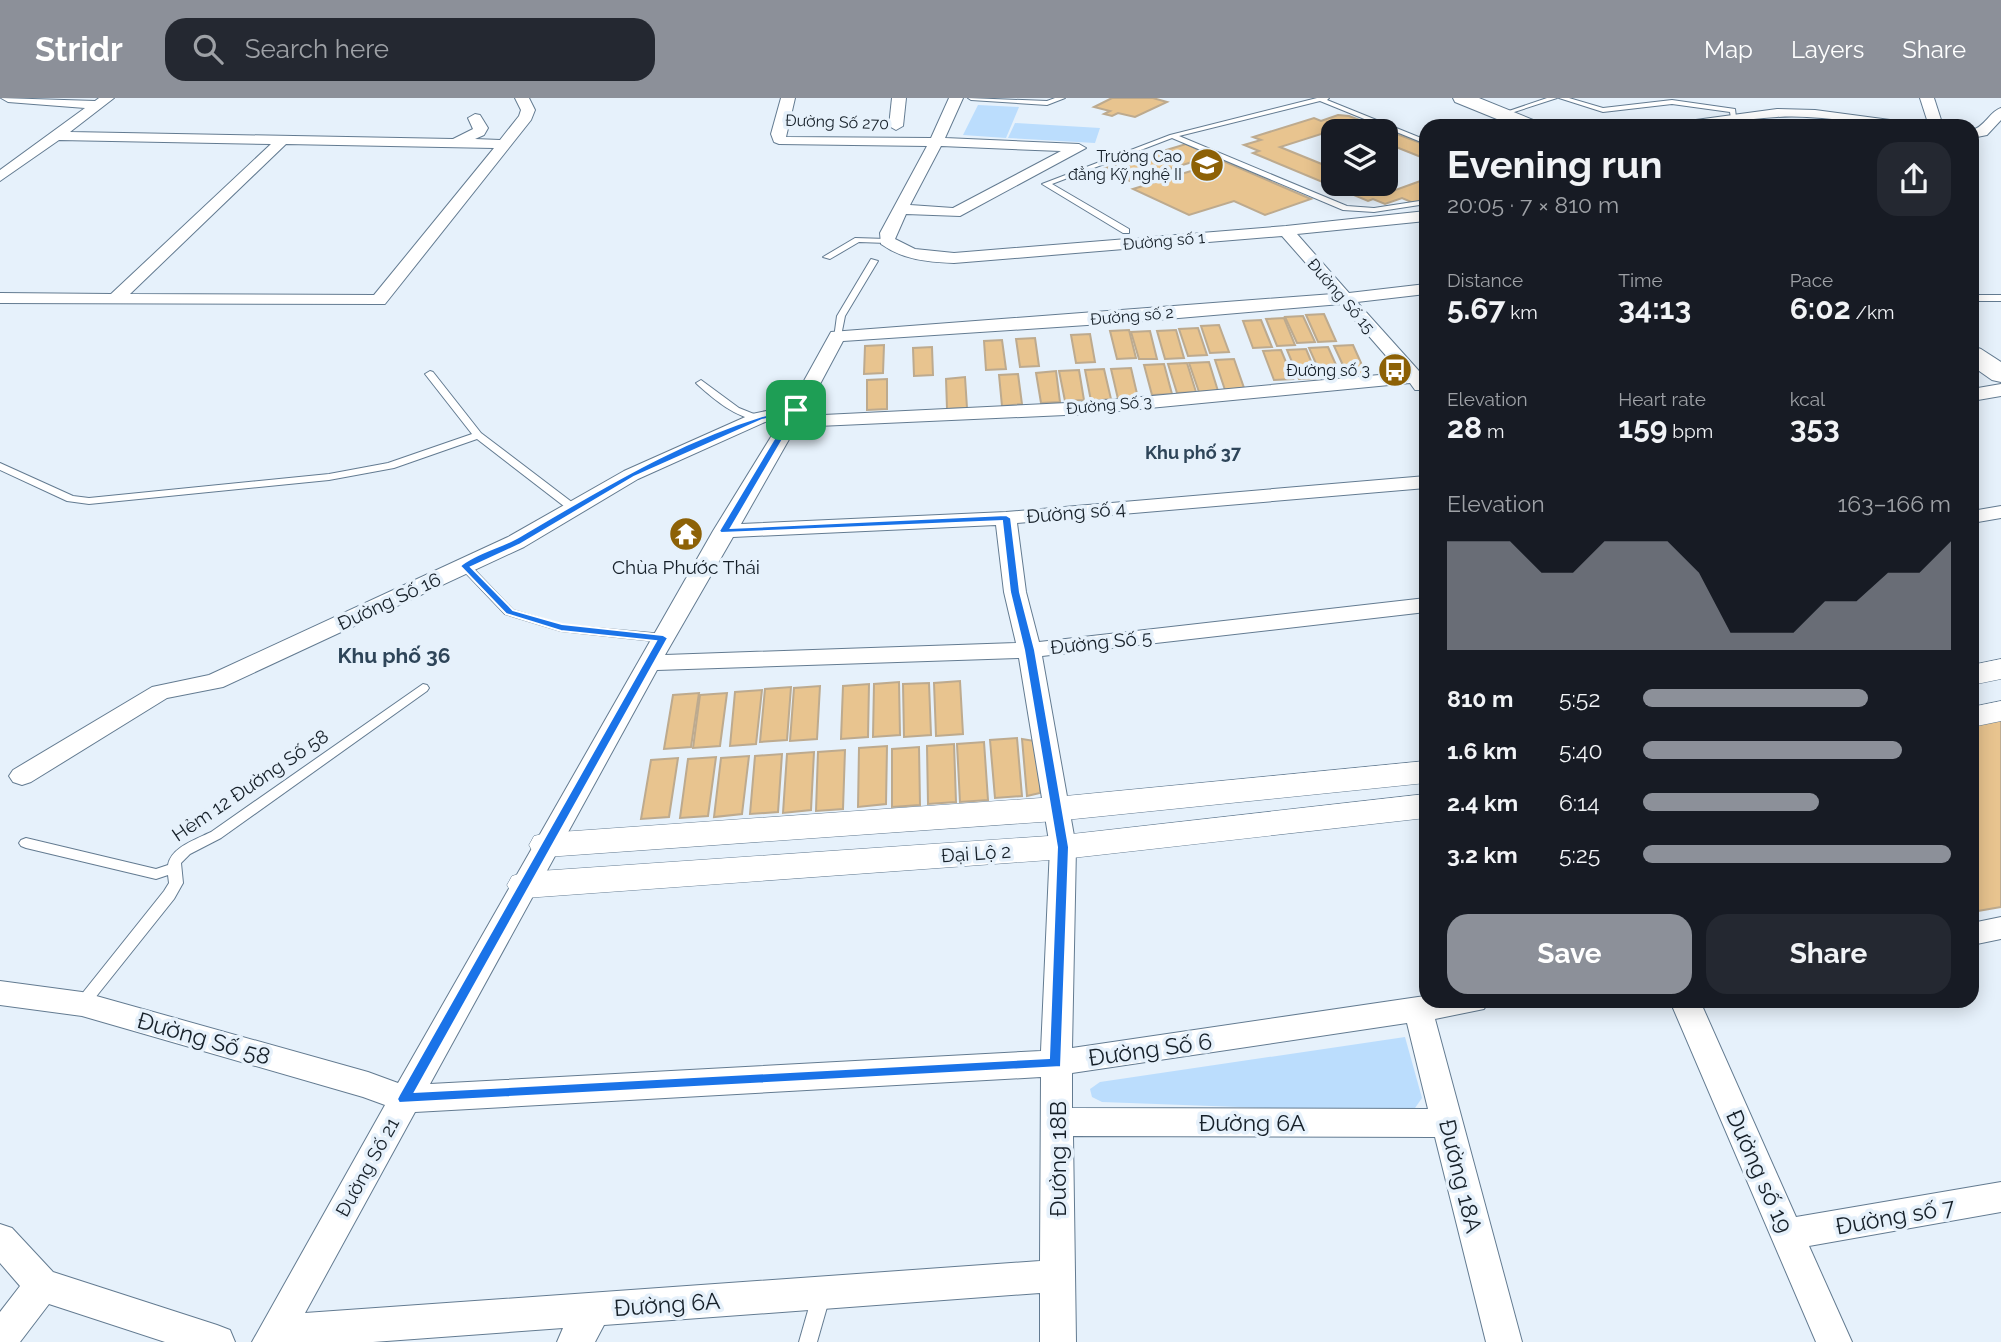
<!DOCTYPE html>
<meta charset="utf-8">
<style>
body{margin:0;font-family:Raleway,sans-serif;background:#242831;color:#f1f3f6;height:100vh;display:flex;flex-direction:column;font-size:26px;white-space:nowrap}
*{box-sizing:border-box;margin:0}
p{font-size:23px;color:#9ea1a6}
.icon{flex:none;width:38px;height:38px;fill:none;stroke:currentColor;stroke-width:2;stroke-linecap:round;stroke-linejoin:round}
.map{position:relative;flex:1;overflow:hidden}
.panel{position:absolute;left:1419px;top:21px;width:560px;height:889px;display:flex;flex-direction:column;background:#171b24;border-radius:21px;box-shadow:0 4px 18px #0003}
.panel>*{flex:none}
.tools{position:absolute;left:1321px;top:21px;display:grid;gap:14px}
.tools a{display:grid;place-items:center;width:77px;height:77px;border-radius:14px;background:#171b24;box-shadow:0 4px 18px #0003;font-size:35px}
.pin{position:absolute;display:grid;place-items:center;width:60px;height:60px;color:#fff;margin:-30px;border-radius:14px;box-shadow:0 4px 10px #0006}
.round{display:grid;place-items:center;flex:none;width:74px;height:74px;border-radius:21px;background:#242831}
.headline{display:flex;align-items:center;justify-content:space-between;height:119px;padding:0 28px}
h1{font-size:38px;font-weight:700;line-height:52px}
.stats{display:grid;grid-template-columns:repeat(3,1fr);gap:10px;height:119px;padding:7px 28px}
.stats div{display:grid;align-content:center}
.stats b{font-size:30px;font-weight:700}
.stats small{font-size:19px;font-weight:400}
.stats p{font-size:19px}
.chart{height:196px;padding:14px 28px}
.chart p{display:flex;justify-content:space-between}
.chart svg{width:100%;height:126px;margin-top:7px;fill:#8c9099;opacity:.7}
.primary-button{display:flex;gap:14px;margin-top:auto;padding:14px 28px}
.primary-button a{flex:1;height:80px;border-radius:21px;background:#8c9099;color:#fff;font-size:28px;font-weight:700;line-height:80px;text-align:center}
.primary-button a+a{background:#242831;color:#f1f3f6}
ul{padding:0 28px;list-style:none;font-size:23px}
li{display:grid;grid-template-columns:112px 84px 1fr;align-items:center;height:52px}
li i{height:18px;border-radius:9px;background:#8c9099}
header{display:flex;align-items:center;gap:42px;box-sizing:border-box;height:98px;padding:0 35px;background:#8c9099;color:#fff}
header strong{font-size:33px}
nav{display:flex;gap:38px;margin-inline-start:auto;font-size:24px}
.search{width:490px;height:63px;background:#242831;display:flex;align-items:center;gap:18px;box-sizing:border-box;padding:0 24px;border-radius:21px;color:#9ea1a6;font-size:26px}
.map>svg:first-child{display:block}
</style>
<header>
<strong>Stridr</strong>
<div class="search"><svg class="icon" aria-label="search" viewBox="0 0 24 24"><circle cx="10" cy="10" r="6"/><path d="M15 15l6 6"/></svg>Search here</div>
<nav><a>Map</a><a>Layers</a><a>Share</a></nav>
</header>
<div class="map">
<svg width="2001" height="1244" viewBox="0 0 2001 1244">
<rect width="100%" height="100%" fill="#e6f1fb"/>
<!-- green -->
<g fill="#bbddfd">
<path d="M978,7L1019,9L1006,40L963,37Z"/>
<path d="M1015,25L1100,30L1095,45L1008,40Z"/>
<path d="M1405,939L1422,1000L1415,1010L1401,1015L1102,1004L1092,999L1090,991L1100,984Z"/>
</g>
<!-- building -->
<g fill="#e8c48f" stroke="#bdaa8e" stroke-width="2">
<path d="M1112,0H1153L1167,4L1135,19L1118,15L1112,18L1104,16L1110,13L1094,9Z"/>
<path d="M1338,17L1349,18L1426,47V61L1386,45V33H1355L1343,29L1280,49L1334,71V86H1370L1390,94L1426,81V102L1416,106L1402,100L1385,106L1373,101L1368,103L1253,55L1259,53L1244,47L1261,42L1253,39L1314,20L1321,23Z"/>
<path d="M1186,46L1212,58L1130,83L1103,71Z"/>
<path d="M1223,63L1311,101L1265,117L1234,103L1189,117L1133,91Z"/>
<path d="M1324,216L1336,243L1318,244L1306,217Z"/>
<path d="M1303,218L1315,244L1297,245L1285,219Z"/>
<path d="M1284,220L1295,247L1277,248L1266,221Z"/>
<path d="M1261,222L1272,249L1253,250L1243,223Z"/>
<path d="M1219,227L1229,254L1210,255L1201,228Z"/>
<path d="M1198,230L1207,257L1188,258L1179,231Z"/>
<path d="M1129,232L1136,260L1117,261L1110,233Z"/>
<path d="M1176,232L1184,260L1165,261L1157,233Z"/>
<path d="M1150,233L1157,261H1139L1131,234Z"/>
<path d="M1090,236L1095,264L1076,265L1071,237Z"/>
<path d="M1035,240L1039,268L1020,269L1016,241Z"/>
<path d="M1002,242L1006,271L986,272L984,243Z"/>
<path d="M884,247L883,275L864,276L865,248Z"/>
<path d="M1353,247L1366,276H1347L1334,248Z"/>
<path d="M932,249L933,277L914,278L913,250Z"/>
<path d="M1328,249L1341,278L1322,279L1309,250Z"/>
<path d="M1306,251L1318,280L1299,281L1287,252Z"/>
<path d="M1281,252L1293,281L1274,282L1263,253Z"/>
<path d="M1234,261L1244,290L1225,292L1215,262Z"/>
<path d="M1209,264L1218,293L1199,294L1189,265Z"/>
<path d="M1187,265L1196,294L1177,295L1168,266Z"/>
<path d="M1164,266L1172,296L1152,297L1144,267Z"/>
<path d="M1131,270L1138,300L1118,301L1111,271Z"/>
<path d="M1104,271L1111,301L1091,303L1085,272Z"/>
<path d="M1079,272L1084,302L1065,303L1059,273Z"/>
<path d="M1056,273L1060,304L1041,305L1036,275Z"/>
<path d="M1018,276L1022,306L1002,308L999,277Z"/>
<path d="M965,279L967,310L947,311L946,281Z"/>
<path d="M887,281V311L867,312V282Z"/>
<path d="M960,583L963,636L936,638L934,585Z"/>
<path d="M899,584L900,637L873,639L874,586Z"/>
<path d="M929,585L931,637L904,639L903,586Z"/>
<path d="M869,586L868,639L841,641L843,588Z"/>
<path d="M820,588L817,641L790,643L794,590Z"/>
<path d="M791,589L787,642L760,644L765,591Z"/>
<path d="M762,592L756,646L730,648L735,594Z"/>
<path d="M699,595L691,649L664,651L673,597Z"/>
<path d="M727,595L720,648L693,650L700,597Z"/>
<path d="M2001,618V809L1972,814V624Z"/>
<path d="M1017,640L1022,698L995,700L990,642Z"/>
<path d="M1022,641L1041,644L1040,695L1027,698Z"/>
<path d="M984,644L988,702L960,704L957,646Z"/>
<path d="M954,646L956,704L928,706L927,648Z"/>
<path d="M887,648L886,706L858,709L859,650Z"/>
<path d="M919,649L920,707L892,709V651Z"/>
<path d="M845,652L843,711L816,713L818,654Z"/>
<path d="M814,654L811,712L783,715L787,656Z"/>
<path d="M782,656L778,714L750,716L755,658Z"/>
<path d="M749,658L742,716L714,719L721,660Z"/>
<path d="M716,659L708,718L680,720L688,661Z"/>
<path d="M678,660L669,719L641,721L651,662Z"/>
</g>
<g fill="none" stroke-linecap="round" stroke-linejoin="round">
<!-- service casing -->
<g stroke="#637b91" stroke-width="2">
<g id="service">
<path d="M968,0L1047,3L1055,0H1065L1047,7L971,2Z"/>
<path d="M1317,0H1329L1327,2L1426,42V46L1320,3L1179,38L1347,108L1374,110L1426,102V106L1374,114L1343,112L1172,40L1052,86L1129,131V135H1123L1042,86L1170,37Z"/>
<path d="M1547,0H1557L1505,17L1500,16Z"/>
<path d="M1559,0H1569L1603,10L1672,2L1735,11L1736,19L1731,20L1730,14L1672,6L1603,14Z"/>
<path d="M855,140L887,141L891,143L887,145L859,144L830,161L823,159Z"/>
<path d="M871,161L878,163L845,218L841,238L834,240L837,218Z"/>
<rect x="1972" y="197" width="29" height="6"/>
<path d="M430,273L433,274L481,335L577,408V412H569L477,341L394,370L329,382L89,406L67,403L0,372V365L73,398L89,400L329,376L388,365L472,336L425,276Z"/>
<path d="M701,282L739,310L764,320L759,323C734,318 716,303 698,287L696,285Z"/>
<path d="M465,465L469,466L513,512L562,527L663,536L669,540L663,544L561,533L505,516L461,470L460,468Z"/>
<path d="M423,586L427,587L429,590L427,593L221,740L190,756L181,765L183,785L174,801L87,910L82,912L77,910L75,906L77,902L164,793L169,785L168,777L156,781L26,750L21,748L19,745L21,742L26,740L156,771L168,767C171,749 197,741 211,734Z"/>
<path d="M822,1187L828,1189L831,1195L817,1244H799L813,1195L816,1189Z"/>
</g>
</g>
<!-- minor casing -->
<g stroke="#637b91" stroke-width="2">
<g id="minor">
<path d="M1,0L95,3L99,0H114L70,34L453,41L473,31L468,20L475,16L480,17L488,30L484,37L475,41L500,42L519,18L521,12L515,0H529L535,12L531,22L385,206L0,205V195L111,196L271,46L59,42L0,83V72L85,10L8,4ZM286,46L494,50L374,197L130,196Z"/>
<path d="M781,0H795L786,39L931,40L949,0H963L945,40L1079,46L1086,50L960,118L906,116L895,141L915,151L954,155L1286,128L1426,113V123L1297,136L1349,195L1426,186V196L1357,204L1419,273H1426V292H1415L1410,285L1087,316L796,329L741,426L1006,414L1426,378V390L1017,425L1026,494L1039,544L1426,500V514L1042,558L1076,749L1072,950L1418,899L1426,898V903H1489L1484,911L1435,921L1522,1244H1486L1435,1039L1073,1038L1076,1244H1040V1195L604,1227L595,1244H557L563,1230L373,1244H252L385,1007L363,999L82,918L0,907V883L82,894L368,974L398,985L713,433L782,321L765,324L638,381L524,449L223,589L167,600L31,684L22,687L13,684L9,678L13,672L152,589L209,577L508,439L624,373L752,316L790,308L831,234L1333,196L1282,138L954,165C928,164 903,162 881,146L880,135L927,48L779,46L774,44L771,36ZM941,48L1061,53L953,110L910,107ZM1341,206L1401,275L1087,304L803,318L843,243L1132,224ZM996,427L1004,494L1016,545L665,557L733,439ZM1019,560L1050,749L1041,953L430,986L657,572ZM1407,925L1428,1011L1072,1010V975ZM1041,979L1040,1163L305,1215L415,1014Z"/>
<path d="M892,0H906L903,28L896,32L889,28Z"/>
<path d="M1920,0H1934L1943,28H1929Z"/>
<path d="M2001,10V22L1987,37L1972,40V32C1985,29 1989,14 2001,10Z"/>
<path d="M1777,11L1815,12L1905,24L1912,28C1867,28 1822,16 1777,19C1742,21 1709,28 1674,28L1681,24Z"/>
<path d="M2001,286V298L1972,303V291Z"/>
<path d="M2001,408V420L1972,425V413Z"/>
<path d="M2001,819V841L1972,847V825Z"/>
<path d="M1670,903H1700L1796,1119L2001,1084V1114L1809,1148L1852,1244H1816Z"/>
<path d="M0,1126L12,1130L53,1174L217,1227L230,1232L235,1244H165L49,1206L20,1244H0V1214L20,1188L0,1165Z"/>
</g>
</g>
<!-- tertiary casing -->
<g stroke="#637b91" stroke-width="1">
<g id="tertiary">
<path d="M2001,561V581L1972,587V567Z"/>
<path d="M2001,603V623L1972,629V609Z"/>
<path d="M1426,663V685L1055,723L546,759L534,756L529,747L534,738L546,735L1055,699Z"/>
<path d="M1426,696V720L1063,761L525,800L512,796L507,787L512,778L525,774L1063,737Z"/>
</g>
</g>
<!-- secondary casing -->
<g stroke="#637b91" stroke-width="2">
<g id="secondary">
<path d="M1453,0H1479L1538,24L1541,28H1514L1455,4Z"/>
<path d="M1972,248L1981,251L2001,264V284L1992,282L1972,268Z"/>
</g>
</g>
<!-- service -->
<use href="#service" fill="#fff" fill-rule="evenodd"/>
<!-- minor -->
<use href="#minor" fill="#fff" fill-rule="evenodd"/>
<!-- tertiary -->
<use href="#tertiary" fill="#fff" fill-rule="evenodd"/>
<!-- secondary -->
<use href="#secondary" fill="#fff" fill-rule="evenodd"/>
</g>
<!-- route -->
<path fill="#1a73e8" stroke="#fff" stroke-width="2" fill-rule="evenodd" d="M796,309L800,312L731,430L1006,417L1011,420L1020,494L1035,552L1069,749L1061,969L399,1005L397,1001L399,997L656,543L561,533L506,516L460,468C475,455 499,450 517,440C605,388 696,332 796,309ZM789,316L719,433L721,435L1002,423L1010,494L1024,552L1057,749L1049,960L415,994L668,540L663,537L562,526L513,512L471,469L519,447L634,379L762,322Z"/>
<!-- icons -->
<defs>
<g id="university-disc" transform="scale(1.75)"><circle r="9.5" fill="#8d6106" stroke="#e6f1fb"/><path d="M0-5L7-2L0 1L-7-2ZM-4 1L0 2.5L4 1V4Q0 6-4 4Z" fill="#fff"/></g>
<g id="bus-disc" transform="scale(1.75)"><circle r="9.5" fill="#8d6106" stroke="#e6f1fb"/><path d="M-5-6H5V4H4V6H2V4H-2V6H-4V4H-5ZM-3.5-4V0h7V-4ZM-3.5 1.2v1.5H-2V1.2ZM2 1.2v1.5H3.5V1.2Z" fill="#fff"/></g>
<g id="temple-disc" transform="scale(1.75)"><circle r="9.5" fill="#8d6106" stroke="#e6f1fb"/><path d="M0-6L5-2H3V0L6.5 2.5H4V6H1.5V3h-3V6H-4V2.5H-6.5L-3 0V-2H-5Z" fill="#fff"/></g>
</defs>
<g fill-rule="evenodd">
<use href="#university-disc" x="1207" y="67"/>
<use href="#bus-disc" x="1395" y="272"/>
<use href="#temple-disc" x="686" y="436"/>
</g>
<g text-anchor="middle" dominant-baseline="central" stroke-width="7" stroke-linejoin="round" paint-order="stroke">
<!-- far-street labels -->
<g font-size="16" fill="#162029" stroke="#e6f1fb">
<text transform="translate(837 24) rotate(2)">Đường Số 270</text>
<text transform="translate(1164 143) rotate(-5)">Đường số 1</text>
<text transform="translate(1341 198) rotate(49)">Đường Số 15</text>
<text transform="translate(1132 218) rotate(-5)">Đường số 2</text>
<text transform="translate(1109 307) rotate(-5)">Đường Số 3</text>
</g>
<!-- far-poi labels -->
<g font-size="16" fill="#162029" stroke="#e6f1fb" text-anchor="end">
<text x="1182" y="58">Trường Cao<tspan x="1182" dy="18">đẳng Kỹ nghệ II</tspan></text>
<text x="1370" y="272">Đường số 3</text>
</g>
<!-- far-neighbourhood labels -->
<g font-size="18" font-weight="bold" fill="#2e4559" stroke="#e6f1fb">
<text x="1193" y="354">Khu phố 37</text>
</g>
<!-- street labels -->
<g font-size="19" fill="#162029" stroke="#e6f1fb">
<text transform="translate(1076 414) rotate(-5)">Đường số 4</text>
<text transform="translate(389 503) rotate(-25)">Đường Số 16</text>
<text transform="translate(1101 544) rotate(-6)">Đường Số 5</text>
<text transform="translate(250 687) rotate(-34)">Hẻm 12 Đường Số 58</text>
<text transform="translate(976 755) rotate(-4)">Đại Lộ 2</text>
<text transform="translate(367 1069) rotate(-61)">Đường Số 21</text>
</g>
<!-- poi labels -->
<g font-size="19" fill="#162029" stroke="#e6f1fb">
<text x="686" y="469">Chùa Phước Thái</text>
</g>
<!-- neighbourhood labels -->
<g font-size="21" font-weight="bold" fill="#2e4559" stroke="#e6f1fb">
<text x="394" y="557">Khu phố 36</text>
</g>
<!-- near-street labels -->
<g font-size="23" fill="#162029" stroke="#e6f1fb">
<text transform="translate(204 940) rotate(16)">Đường Số 58</text>
<text transform="translate(1150 951) rotate(-8)">Đường Số 6</text>
<text x="1252" y="1024">Đường 6A</text>
<text transform="translate(1057 1061) rotate(-90)">Đường 18B</text>
<text transform="translate(1760 1073) rotate(66)">Đường số 19</text>
<text transform="translate(1461 1078) rotate(76)">Đường 18A</text>
<text transform="translate(1895 1118) rotate(-10)">Đường số 7</text>
<text transform="translate(667 1206) rotate(-4)">Đường 6A</text>
</g>
</g>
</svg>
<div class="tools">
<a><svg class="icon" aria-label="layers" viewBox="0 0 24 24"><path d="M12 4l9 5-9 5-9-5zM3 14l9 5 9-5"/></svg></a>
</div>
<div class="pin" style="left:796px;top:312px;background:#1e9e55"><svg class="icon" aria-label="arrive" viewBox="0 0 24 24"><path d="M6 21V4h12l-3 4 3 4H6"/></svg></div>
<section class="panel">
<div class="headline"><div><h1>Evening run</h1><p>20:05 · 7 × 810 m</p></div><a class="round"><svg class="icon" aria-label="share" viewBox="0 0 24 24"><path d="M12 15V3M7 8l5-5 5 5M5 13v7h14v-7"/></svg></a></div>
<div class="stats">
<div><p>Distance</p><b>5.67<small> km</small></b></div>
<div><p>Time</p><b>34:13</b></div>
<div><p>Pace</p><b>6:02<small> /km</small></b></div>
</div>
<div class="stats">
<div><p>Elevation</p><b>28<small> m</small></b></div>
<div><p>Heart rate</p><b>159<small> bpm</small></b></div>
<div><p>kcal</p><b>353</b></div>
</div>
<div class="chart"><p><span>Elevation</span>163–166 m</p>
<svg viewBox="0 0 160 44" preserveAspectRatio="none"><path d="M0 44V6L10 6L20 6L30 17L40 17L50 6L60 6L70 6L80 17L90 38L100 38L110 38L120 27L130 27L140 17L150 17L160 6V44z"/></svg>
</div>
<ul>
<li><b>810 m</b>5:52<i style="width:73%"></i></li>
<li><b>1.6 km</b>5:40<i style="width:84%"></i></li>
<li><b>2.4 km</b>6:14<i style="width:57%"></i></li>
<li><b>3.2 km</b>5:25<i style="width:100%"></i></li>
</ul>
<div class="primary-button"><a>Save</a><a>Share</a></div>
</section>
</div>
